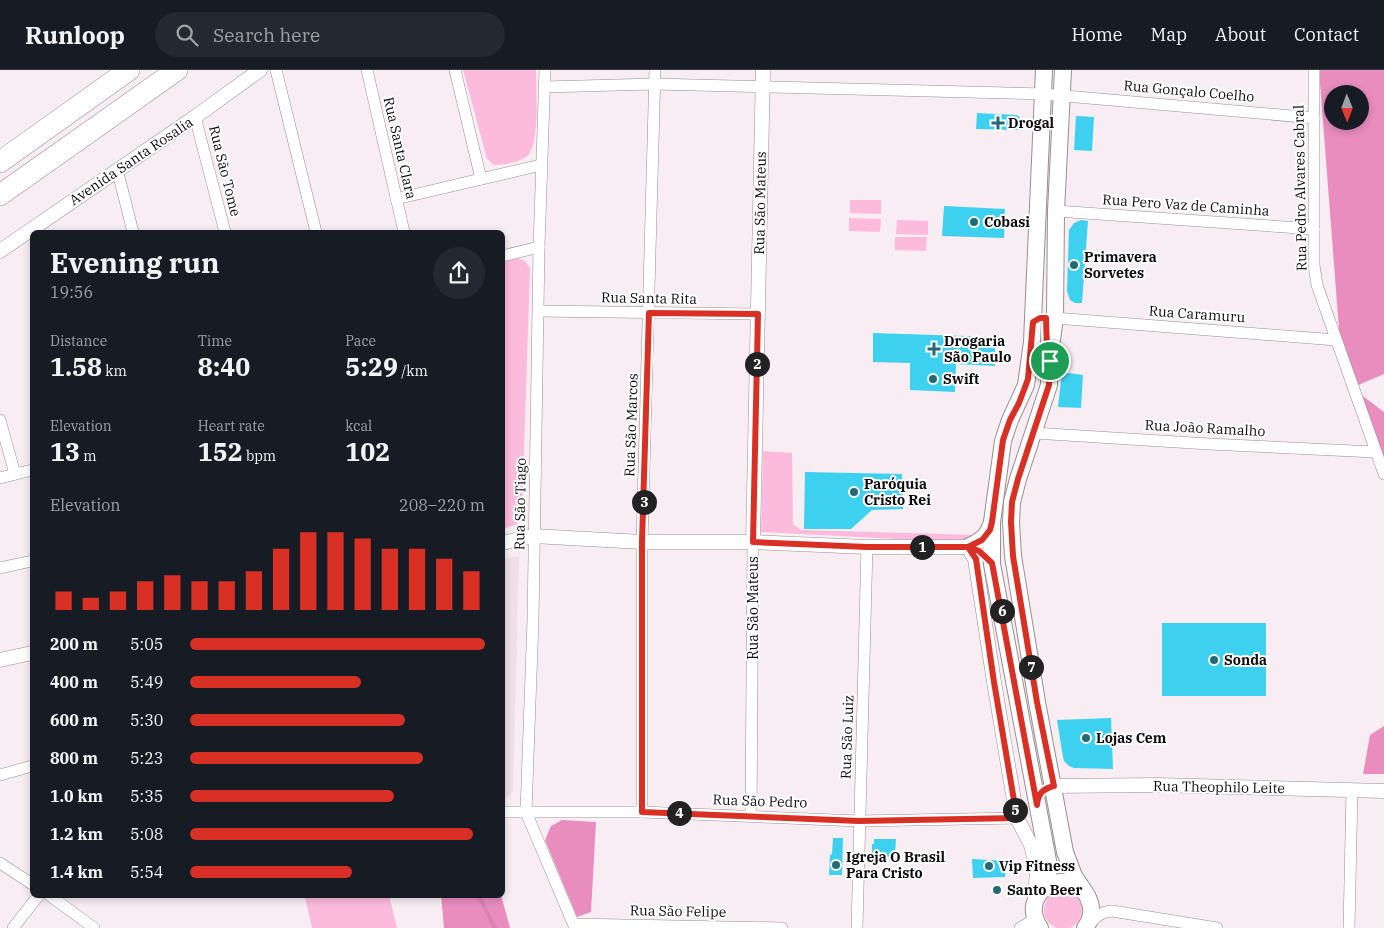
<!DOCTYPE html>
<meta charset="utf-8">
<style>
body{margin:0;font-family:"IBM Plex Serif",serif;background:#242831;color:#f1f3f6;height:100vh;display:flex;flex-direction:column;font-size:19px;white-space:nowrap}
*{box-sizing:border-box;margin:0}
p{font-size:16px;color:#9ea1a6}
.icon{flex:none;width:28px;height:28px;fill:none;stroke:currentColor;stroke-width:2;stroke-linecap:round;stroke-linejoin:round}
.map{position:relative;flex:1;overflow:hidden}
.details{position:absolute;left:30px;top:160px;width:475px;height:668px;display:flex;flex-direction:column;background:#171b24;border-radius:8px;box-shadow:0 2px 8px #0003}
.details>*{flex:none}
.needle{width:32px;rotate:179deg}
.buttons{position:absolute;left:1324px;top:15px;display:grid;gap:10px}
.buttons a{display:grid;place-items:center;width:45px;height:45px;border-radius:50%;background:#171b24;box-shadow:0 2px 8px #0003;font-size:25px}
.pin{position:absolute;display:grid;place-items:center;width:42px;height:42px;color:#fff;margin:-21px;border:2px solid #fff;border-radius:50%;box-shadow:0 1px 5px #0007}
.km{position:absolute;width:25px;height:25px;margin:-12px;border-radius:50%;background:#222;color:#fff;font-size:14px;line-height:25px;text-align:center}
.round{display:grid;place-items:center;flex:none;width:52px;height:52px;border-radius:26px;background:#242831}
.overview{display:flex;align-items:center;justify-content:space-between;height:85px;padding:0 20px}
h1{font-size:28px;font-weight:800;line-height:38px}
.stats{display:grid;grid-template-columns:repeat(3,1fr);gap:8px;height:85px;padding:5px 20px}
.stats div{display:grid;align-content:center}
.stats b{font-size:25px;font-weight:800}
.stats small{font-size:14px;font-weight:400}
.stats p{font-size:14px}
.chart{height:140px;padding:10px 20px}
.chart p{display:flex;justify-content:space-between}
.chart svg{width:100%;height:90px;margin-top:5px;stroke:#d93025;stroke-width:6}
ul{padding:0 20px;list-style:none;font-size:16px}
li{display:grid;grid-template-columns:80px 60px 1fr;align-items:center;height:38px}
li i{height:12px;border-radius:6px;background:#d93025}
header{display:flex;align-items:center;gap:30px;box-sizing:border-box;height:70px;padding:0 25px;background:#171b24;border-bottom:1px solid #363941}
header strong{font-size:24px}
nav{display:flex;gap:28px;margin-inline-start:auto;font-size:18px}
.search{width:350px;height:45px;background:#242831;display:flex;align-items:center;gap:12px;box-sizing:border-box;padding:0 18px;border-radius:28px;color:#9ea1a6;font-size:19px}
.map>svg:first-child{display:block}
</style>
<header>
<strong>Runloop</strong>
<div class="search"><svg class="icon" aria-label="search" viewBox="0 0 24 24"><circle cx="10" cy="10" r="6"/><path d="M15 15l6 6"/></svg>Search here</div>
<nav><a>Home</a><a>Map</a><a>About</a><a>Contact</a></nav>
</header>
<div class="map">
<svg width="1384" height="858" viewBox="0 0 1384 858">
<rect width="100%" height="100%" fill="#f7edf2"/>
<!-- built -->
<path fill="#f0dfe7" d="M519,486L513,721L508,727H503V489Z"/>
<!-- green -->
<g fill="#fcbbdc">
<path d="M463,0H536C536,18 540,73 528,85C523,91 507,94 499,95H494L487,89Z"/>
<path d="M850,130H881V144L850,143Z"/>
<path d="M849,148L881,149L880,162L849,161Z"/>
<path d="M897,150L928,151V165L896,164Z"/>
<path d="M895,167H927L926,181L895,180Z"/>
<path d="M518,188L525,191L530,198L522,443L517,454L503,459V192Z"/>
<path d="M763,381L792,383L793,454L801,460L978,465L975,473L761,462Z"/>
<circle cx="1063" cy="840" r="19"/>
<path d="M312,825H389L397,858H312L305,827Z"/>
</g>
<!-- forest -->
<g fill="#e98dbf" fill-rule="evenodd">
<path d="M1319,0H1384V304L1356,316L1340,272ZM1332,24H1360V51H1332Z"/>
<path d="M1360,324L1384,342V387L1378,382Z"/>
<path d="M1384,656V704H1363L1370,665Z"/>
<path d="M562,750L596,752L591,842L577,847L545,770L551,756Z"/>
<path d="M441,825H501L510,858H444Z"/>
</g>
<g fill="none" stroke-linecap="round" stroke-linejoin="round">
<!-- stream -->
<path stroke="#dc81b3" stroke-width="4" d="M478,825L495,858"/>
</g>
<!-- building -->
<g fill="#3ed0ef">
<path d="M977,43L1017,45L1020,48V60L976,59Z"/>
<path d="M1076,46L1094,47L1092,81L1074,80Z"/>
<path d="M944,136L1005,139L1004,168L942,166Z"/>
<path d="M1081,150L1088,151L1082,233H1075L1070,230L1067,221L1069,160L1074,153Z"/>
<path d="M873,263L995,267V296L956,294L955,322L910,320V293L873,292Z"/>
<path d="M1062,302L1083,305L1081,338L1058,337Z"/>
<path d="M805,402L902,404L903,439L872,440L851,459H804Z"/>
<rect x="1162" y="553" width="104" height="73"/>
<path d="M1111,648L1113,699L1074,698L1069,696L1064,691L1063,687L1057,650Z"/>
<path d="M833,768H843L842,805H829L830,785L832,784Z"/>
<path d="M874,769H896L895,787H872V774H874Z"/>
<path d="M972,789L1006,791L1005,807L973,808Z"/>
</g>
<g fill="none" stroke-linecap="round" stroke-linejoin="round">
<!-- minor casing -->
<g stroke="#978f93" stroke-width="12">
<g id="minor">
<path d="M276,0L316,162"/>
<path d="M367,0L404,162"/>
<path d="M455,0L481,109"/>
<path d="M545,0L539,177L533,550L526,742L575,858"/>
<path d="M1314,0V195L1317,215L1384,404"/>
<path d="M545,17L654,14L1043,24L1314,48"/>
<path d="M195,47L225,162"/>
<path d="M117,99L133,162"/>
<path d="M396,129L541,95"/>
<path d="M1056,141L1314,159"/>
<path d="M502,186L539,177"/>
<path d="M539,241L758,244"/>
<path d="M1055,248L1336,270"/>
<path d="M0,350L15,404"/>
<path d="M1034,363L1209,374L1375,382"/>
<path d="M0,408L32,400"/>
<path d="M0,498L32,491"/>
<path d="M0,705L32,696"/>
<path d="M502,742H642L859,751L1017,748"/>
<path d="M642,742V472L655,0"/>
<path d="M751,746L753,472"/>
<path d="M0,793L32,814"/>
<path d="M49,825L94,858"/>
<path d="M574,854L782,858"/>
<path d="M1089,854C1097,846 1101,842 1112,841L1217,858"/>
<path d="M13,858L39,825"/>
<path d="M857,858L867,477"/>
<path d="M1020,858L1030,852L1035,846"/>
<path d="M1349,858L1352,720"/>
</g>
</g>
<!-- tertiary casing -->
<g stroke="#978f93" stroke-width="15">
<g id="tertiary">
<path d="M0,181L195,47L260,0"/>
<path d="M753,472L763,0"/>
<path d="M502,473L533,466L642,472H753L867,477H968L975,489L994,612L1017,748L1031,775L1037,799L1035,829"/>
<path d="M0,590L32,583"/>
<path d="M1053,716L1158,715L1384,721"/>
</g>
</g>
<!-- secondary casing -->
<g stroke="#978f93" stroke-width="18">
<g id="secondary">
<path d="M1063,0L1056,141L1055,248L1049,291V315L1018,409L1012,432L1011,452L1013,486L1037,632L1065,782L1074,806L1084,821"/>
<path d="M968,477C981,471 988,466 992,452"/>
<path d="M1040,822L1048,809L1049,796L992,494V452L1003,371L1010,350L1026,315L1032,272L1044,0"/>
<path d="M1040,858C1014,818 1078,791 1090,833C1093,842 1091,850 1085,858"/>
</g>
</g>
<!-- motorway casing -->
<g stroke="#978f93" stroke-width="22">
<g id="motorway">
<path d="M0,92L129,0"/>
<path d="M0,125L177,0"/>
</g>
</g>
<!-- minor -->
<use href="#minor" stroke="#fff" stroke-width="11"/>
<!-- tertiary -->
<use href="#tertiary" stroke="#fff" stroke-width="14"/>
<!-- secondary -->
<use href="#secondary" stroke="#fff" stroke-width="16"/>
<!-- motorway -->
<use href="#motorway" stroke="#fff" stroke-width="21"/>
</g>
<g fill="none" stroke-linecap="round" stroke-linejoin="round">
<!-- route casing -->
<g stroke="#fff" stroke-width="10">
<path id="route" d="M1050,291L1047,280L1046,248H1040L1033,252L1028,309L1019,333L1010,350L1003,370L992,452L990,460L982,470L968,477H867L753,472L758,244L649,243L642,472V742L859,751L1017,748L994,612L976,489L968,477L979,481L992,493L1037,735C1038,724 1042,719 1054,716L1037,632L1013,486L1011,452L1012,432L1018,409L1049,315L1050,291"/>
</g>
<!-- route -->
<use href="#route" stroke="#d93025" stroke-width="6"/>
</g>
<!-- markers -->
<g fill="#236978" stroke="#fff" stroke-width="2">
<path d="M995.5 45.5h5v5h5v5h-5v5h-5v-5h-5v-5h5z"/>
<circle cx="974" cy="152" r="5"/>
<circle cx="1074" cy="195" r="5"/>
<path d="M931.5 271.5h5v5h5v5h-5v5h-5v-5h-5v-5h5z"/>
<circle cx="933" cy="309" r="5"/>
<circle cx="854" cy="422" r="5"/>
<circle cx="1214" cy="590" r="5"/>
<circle cx="1086" cy="668" r="5"/>
<circle cx="836" cy="795" r="5"/>
<circle cx="989" cy="796" r="5"/>
<circle cx="997" cy="820" r="5"/>
</g>
<g text-anchor="middle" dominant-baseline="central" stroke-width="4" stroke-linejoin="round" paint-order="stroke">
<!-- street labels -->
<g font-size="14" fill="#0f0c0e" stroke="#fff">
<text transform="translate(1189 21) rotate(5)">Rua Gonçalo Coelho</text>
<text transform="translate(400 78) rotate(77)">Rua Santa Clara</text>
<text transform="translate(131 91) rotate(-34)">Avenida Santa Rosalia</text>
<text transform="translate(225 101) rotate(76)">Rua São Tome</text>
<text transform="translate(1300 118) rotate(-91)">Rua Pedro Alvares Cabral</text>
<text transform="translate(760 133) rotate(-89)">Rua São Mateus</text>
<text transform="translate(1186 135) rotate(4)">Rua Pero Vaz de Caminha</text>
<text transform="translate(649 228) rotate(1)">Rua Santa Rita</text>
<text transform="translate(1197 244) rotate(4)">Rua Caramuru</text>
<text transform="translate(631 355) rotate(-88)">Rua São Marcos</text>
<text transform="translate(1205 358) rotate(3)">Rua João Ramalho</text>
<text transform="translate(520 434) rotate(-89)">Rua São Tiago</text>
<text transform="translate(753 538) rotate(-90)">Rua São Mateus</text>
<text transform="translate(847 667) rotate(-88)">Rua São Luiz</text>
<text transform="translate(1219 717) rotate(1)">Rua Theophilo Leite</text>
<text transform="translate(760 731) rotate(2)">Rua São Pedro</text>
<text transform="translate(678 841) rotate(1)">Rua São Felipe</text>
</g>
<!-- poi labels -->
<g font-size="14" font-weight="bold" fill="#0f0c0e" stroke="#fff" text-anchor="start">
<text x="1008" y="53">Drogal</text>
<text x="984" y="152">Cobasi</text>
<text x="1084" y="187">Primavera<tspan x="1084" dy="16">Sorvetes</tspan></text>
<text x="944" y="271">Drogaria<tspan x="944" dy="16">São Paulo</tspan></text>
<text x="943" y="309">Swift</text>
<text x="864" y="414">Paróquia<tspan x="864" dy="16">Cristo Rei</tspan></text>
<text x="1224" y="590">Sonda</text>
<text x="1096" y="668">Lojas Cem</text>
<text x="846" y="787">Igreja O Brasil<tspan x="846" dy="16">Para Cristo</tspan></text>
<text x="999" y="796">Vip Fitness</text>
<text x="1007" y="820">Santo Beer</text>
</g>
</g>
</svg>
<div class="buttons">
<a><svg class="needle" viewBox="-14 -14 28 28"><path d="M0-13l5 13h-10z" fill="#e53935"/><path d="M0 13l5-13h-10z" fill="#9ea1a6"/></svg></a>
</div>
<div class="pin" style="left:1050px;top:291px;background:#1e9e55"><svg class="icon" aria-label="arrive" viewBox="0 0 24 24"><path d="M6 21V4h12l-3 4 3 4H6"/></svg></div>
<b class="km" style="left:922px;top:477px">1</b>
<b class="km" style="left:757px;top:294px">2</b>
<b class="km" style="left:644px;top:432px">3</b>
<b class="km" style="left:679px;top:743px">4</b>
<b class="km" style="left:1015px;top:740px">5</b>
<b class="km" style="left:1002px;top:541px">6</b>
<b class="km" style="left:1031px;top:597px">7</b>
<section class="details">
<div class="overview"><div><h1>Evening run</h1><p>19:56</p></div><a class="round"><svg class="icon" aria-label="share" viewBox="0 0 24 24"><path d="M12 15V3M7 8l5-5 5 5M5 13v7h14v-7"/></svg></a></div>
<div class="stats">
<div><p>Distance</p><b>1.58<small> km</small></b></div>
<div><p>Time</p><b>8:40</b></div>
<div><p>Pace</p><b>5:29<small> /km</small></b></div>
</div>
<div class="stats">
<div><p>Elevation</p><b>13<small> m</small></b></div>
<div><p>Heart rate</p><b>152<small> bpm</small></b></div>
<div><p>kcal</p><b>102</b></div>
</div>
<div class="chart"><p><span>Elevation</span>208–220 m</p>
<svg viewBox="0 0 160 44" preserveAspectRatio="none"><path d="M5 44V35M15 44V38M25 44V35M35 44V30M45 44V27M55 44V30M65 44V30M75 44V25M85 44V14M95 44V6M105 44V6M115 44V9M125 44V14M135 44V14M145 44V19M155 44V25"/></svg>
</div>
<ul>
<li><b>200 m</b>5:05<i style="width:100%"></i></li>
<li><b>400 m</b>5:49<i style="width:58%"></i></li>
<li><b>600 m</b>5:30<i style="width:73%"></i></li>
<li><b>800 m</b>5:23<i style="width:79%"></i></li>
<li><b>1.0 km</b>5:35<i style="width:69%"></i></li>
<li><b>1.2 km</b>5:08<i style="width:96%"></i></li>
<li><b>1.4 km</b>5:54<i style="width:55%"></i></li>
</ul>
</section>
</div>
